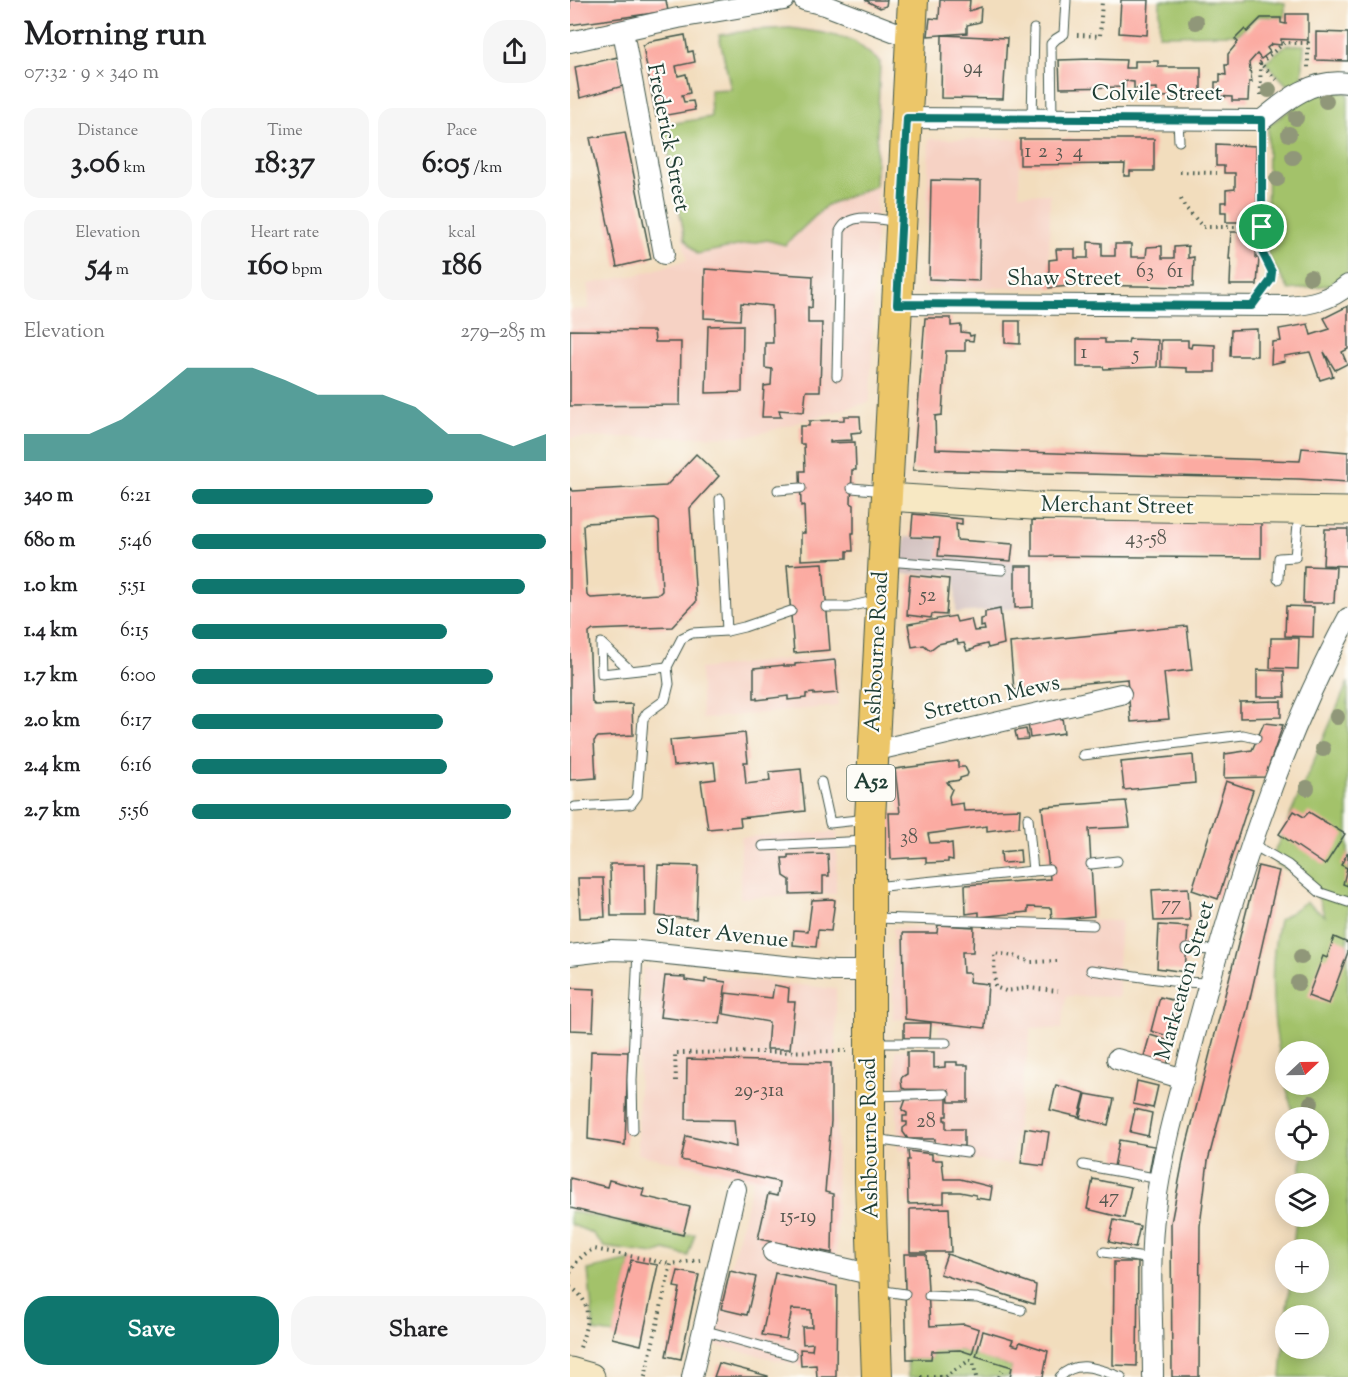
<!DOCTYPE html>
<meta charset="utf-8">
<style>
body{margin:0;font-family:"Sorts Mill Goudy",serif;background:#f6f6f6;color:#202124;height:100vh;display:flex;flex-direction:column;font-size:22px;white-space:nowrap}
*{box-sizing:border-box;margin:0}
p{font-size:20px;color:#757577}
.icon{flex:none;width:33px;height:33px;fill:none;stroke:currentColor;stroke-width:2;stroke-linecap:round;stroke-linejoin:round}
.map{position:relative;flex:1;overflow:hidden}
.side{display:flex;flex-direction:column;background:#fff;width:570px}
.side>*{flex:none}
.needle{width:39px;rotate:68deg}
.controls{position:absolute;left:705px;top:1041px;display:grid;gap:12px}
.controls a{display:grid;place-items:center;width:54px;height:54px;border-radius:50%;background:#fff;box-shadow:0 3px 15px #0003;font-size:30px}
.pin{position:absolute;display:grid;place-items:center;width:51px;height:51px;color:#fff;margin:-26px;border:3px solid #fff;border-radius:50%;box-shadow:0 2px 6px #0007}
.round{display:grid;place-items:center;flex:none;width:63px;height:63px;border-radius:24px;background:#f6f6f6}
.headline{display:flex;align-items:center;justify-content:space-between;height:102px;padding:0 24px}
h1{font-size:33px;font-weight:700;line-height:45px}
.stats{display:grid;grid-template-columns:repeat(3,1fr);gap:9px;height:102px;padding:6px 24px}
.stats div{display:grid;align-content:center;border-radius:15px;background:#f6f6f6;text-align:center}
.stats b{font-size:30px;font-weight:700}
.stats small{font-size:16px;font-weight:400}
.stats p{font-size:16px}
.chart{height:168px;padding:12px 24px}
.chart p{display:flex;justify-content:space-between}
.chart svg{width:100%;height:108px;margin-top:6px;fill:#0f766e;opacity:.7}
.action{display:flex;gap:12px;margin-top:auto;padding:12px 24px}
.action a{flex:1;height:69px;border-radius:24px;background:#0f766e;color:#fff;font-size:24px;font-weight:700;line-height:69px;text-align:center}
.action a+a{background:#f6f6f6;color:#202124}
ul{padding:0 24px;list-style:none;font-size:20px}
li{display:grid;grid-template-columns:96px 72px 1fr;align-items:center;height:45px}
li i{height:15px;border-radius:8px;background:#0f766e}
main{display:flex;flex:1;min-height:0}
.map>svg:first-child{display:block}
</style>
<main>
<section class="side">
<div class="headline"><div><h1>Morning run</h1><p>07:32 · 9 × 340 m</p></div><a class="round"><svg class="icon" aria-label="share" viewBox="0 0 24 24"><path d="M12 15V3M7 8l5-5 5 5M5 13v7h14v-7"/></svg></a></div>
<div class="stats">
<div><p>Distance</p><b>3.06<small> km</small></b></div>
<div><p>Time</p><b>18:37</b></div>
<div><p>Pace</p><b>6:05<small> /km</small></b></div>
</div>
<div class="stats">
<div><p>Elevation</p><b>54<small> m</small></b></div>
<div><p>Heart rate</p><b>160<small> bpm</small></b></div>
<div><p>kcal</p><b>186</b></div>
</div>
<div class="chart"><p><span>Elevation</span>279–285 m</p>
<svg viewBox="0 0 160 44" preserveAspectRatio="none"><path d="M0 44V33L10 33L20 33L30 27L40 17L50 6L60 6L70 6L80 11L90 17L100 17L110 17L120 22L130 33L140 33L150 38L160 33V44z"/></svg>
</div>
<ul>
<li><b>340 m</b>6:21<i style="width:68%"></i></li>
<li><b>680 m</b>5:46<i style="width:100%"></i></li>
<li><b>1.0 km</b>5:51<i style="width:94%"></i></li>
<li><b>1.4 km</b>6:15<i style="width:72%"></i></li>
<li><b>1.7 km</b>6:00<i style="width:85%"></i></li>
<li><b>2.0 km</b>6:17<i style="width:71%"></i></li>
<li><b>2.4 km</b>6:16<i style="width:72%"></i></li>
<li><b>2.7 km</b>5:56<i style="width:90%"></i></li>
</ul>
<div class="action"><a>Save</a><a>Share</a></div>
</section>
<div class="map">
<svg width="778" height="1377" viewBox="0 0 778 1377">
<rect width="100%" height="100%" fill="#fdfcf7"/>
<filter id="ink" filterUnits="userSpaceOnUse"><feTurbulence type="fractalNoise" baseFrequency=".0167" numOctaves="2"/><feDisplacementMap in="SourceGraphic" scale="12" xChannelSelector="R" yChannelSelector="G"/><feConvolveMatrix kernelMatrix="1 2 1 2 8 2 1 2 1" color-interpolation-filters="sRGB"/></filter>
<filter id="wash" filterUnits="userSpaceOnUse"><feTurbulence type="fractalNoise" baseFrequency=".008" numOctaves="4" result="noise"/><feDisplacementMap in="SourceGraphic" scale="24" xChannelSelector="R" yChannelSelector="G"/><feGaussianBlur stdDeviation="1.35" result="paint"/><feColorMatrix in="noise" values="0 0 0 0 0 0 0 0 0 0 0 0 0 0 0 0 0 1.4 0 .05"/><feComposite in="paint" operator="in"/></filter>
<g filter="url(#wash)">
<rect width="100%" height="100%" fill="#f2ddbd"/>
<!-- built -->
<g fill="#f6d2c4">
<path d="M220,26L255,31L285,40L312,60L300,402L181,436L0,438V310L19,309L18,284L71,274L117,260L91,125L140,116L138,89L160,87L148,34L183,28Z"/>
<path d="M359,139H450L449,194H480L479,288L354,287Z"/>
<path d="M267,653L268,706L132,719L130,669Z"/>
<path d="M267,832L266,894L170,898L171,837Z"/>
<path d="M524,920L551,921L548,966L549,997L496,996L491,1029L461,1028L441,1165L328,1150L325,1050L368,1048L369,1024L335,1019L323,1020V928Z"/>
<path d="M73,968L266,989L267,1364L231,1366L141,1344L183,1180L68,1154L69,1057Z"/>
</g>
<!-- industrial -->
<path fill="#d1bfbe" d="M335,537L443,544L441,561L445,566H463V607L386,613L385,574H331Z"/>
<!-- green -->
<g fill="#a3c26b" stroke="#618050" stroke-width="1.5" fill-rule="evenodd">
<path d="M590,0L670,2V0H695L715,3V17L687,16L668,34L589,35Z"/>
<path d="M220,28L254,33L284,41L310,62L305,186L257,205L215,245L197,240L127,254L115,239L93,125L141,117L140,90L161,89L149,35L183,30Z"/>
<path d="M716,45H734L732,81L725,85H717L695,62Z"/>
<path d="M755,89L778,93V271L761,285L719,290L697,254L698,126L734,100Z"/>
<path d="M778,682V1377H711L715,1326L716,1348H748V1316L716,1315L720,1283L748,1282V1250L723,1249L726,1217L748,1216V1184L729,1183L733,1151L748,1150V1118L724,1117C707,1054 694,985 709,920L736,902L755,916L744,887L721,871L707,865L703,855ZM716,1052H748V1084H716Z"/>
<path d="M0,1211L113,1235L125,1234L118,1256L95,1250L84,1254L34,1247L22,1233L0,1224Z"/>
<path d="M61,1260L44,1334L24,1331L18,1270Z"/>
<path d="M390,1350L442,1367L440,1377H338L337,1359H361L362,1351Z"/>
</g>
<g id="blocks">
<!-- building -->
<g fill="#fbaba2" fill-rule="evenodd">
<path d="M0,0H96L98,11L0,25Z"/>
<path d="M295,0H317L316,6L310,8Z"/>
<path d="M370,0H400L399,11L411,7L410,22L397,25V33L358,36L360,18L369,19Z"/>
<path d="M551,0H579L577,35L549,33Z"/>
<path d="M716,14H738V40L711,39V45L702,44L697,48L700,52L691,59L687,54L679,63L682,82H679L678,101H662V97L645,96V82H650V74L656,75L655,65H658V54L668,42L665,39L675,29L677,32L691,18H711V23L716,24Z"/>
<path d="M746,32L778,33V61L746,60Z"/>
<path d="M115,35L118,52L123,51L125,62L106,66L108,76L116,74L120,93L112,95L114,102L123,101L125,110L86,117L73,46L78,42Z"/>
<path d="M372,35L437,38L433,99L371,98Z"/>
<path d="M48,57L53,86L10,98L5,67Z"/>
<path d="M521,59L556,60L555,68H565V61H588V67H631V96L587,97V88L564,89V82L555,81V87L490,88L489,60Z"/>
<path d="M55,132L81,259L47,267L20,138Z"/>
<path d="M450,139H584V171H560V176H554L555,164L450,165Z"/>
<path d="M646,144L686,146L687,222H656V212H651V202H656V190L665,189V173H654V166H646Z"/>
<path d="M361,180L411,181L409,281L359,279Z"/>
<path d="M661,232H687L686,258H689L687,285H660L661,259H659Z"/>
<path d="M518,242L532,243V256H545V244H561V257H576L577,247L592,246V258H604V247L618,246V258L624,257L623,287L511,285L479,288V260L487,259L486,249H505V258H518Z"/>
<path d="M135,269L243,276L242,308L238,307V323H252L250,391H236L234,412L209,410L211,417H192L194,386L201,385L202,369L195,368V343H203L202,306L171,303L170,320L134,318Z"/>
<path d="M778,306V349L772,352L777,364L765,370L754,352L763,376L750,380L740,352L714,356L715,361L701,364L702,342L711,341L709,329L738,324L741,335L760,329L754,318Z"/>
<path d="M355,318H381V326L391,325V332L399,333L400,336L404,335L403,341L395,340V351H376L372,415L365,416L366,449L730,461L732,448L778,452V482L729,479L343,470Z"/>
<path d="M435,321H450V344L435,343Z"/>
<path d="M173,325L172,392L136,393L138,326Z"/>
<path d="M687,329V356H660L661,330Z"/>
<path d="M0,330L84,331L85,342H111L110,405L0,406Z"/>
<path d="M507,339H535V343H558L559,339L588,340L587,367L534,369L533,367H507Z"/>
<path d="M591,340H618V347L621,348L622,344L645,345V372H617V368L591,367Z"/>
<path d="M274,416H290L291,432L281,433L282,440L260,441V443L285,442L286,470H282L281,503L284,505V533H282L283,551H277V558L231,560V533H235L234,505L231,506L230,471H235L234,444H230V426H239V421L274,420Z"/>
<path d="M126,454L149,476L120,508L126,602L102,627L23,630L19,633L22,702L25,705L62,704L63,735L28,737L24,741L26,778L0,780V488L3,491L96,486ZM85,519L89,522L92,591L89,594L21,598L17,595L13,526L16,523Z"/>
<path d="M343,514L392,519V524L386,523L387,540L443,544L441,561L368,556L370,538L341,537Z"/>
<path d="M462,520L691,522V558L462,556Z"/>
<path d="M755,529H778V566L753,565Z"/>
<path d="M253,563L260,650L224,653L217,565Z"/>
<path d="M445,566H463V607L445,608Z"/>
<path d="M734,566L766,567L764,603H733Z"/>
<path d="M340,575L379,579L376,615L362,614L361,618L337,615Z"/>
<path d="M716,606L744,607L743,637L715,636Z"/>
<path d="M430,609L434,644L418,648L417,644L405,647L404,649L397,651L394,643L388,644L387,640L368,644L360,650L354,645L342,647L338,624L385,616L387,622L401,619L404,631L415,630L414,626L411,627V619L415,618V612Z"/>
<path d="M617,626L622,670L594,673L599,719L561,722L557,679L444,690L440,643Z"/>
<path d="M701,638H729L728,669L700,668Z"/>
<path d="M265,660L268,693L244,695V693L236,694V698L218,700V696L187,700V698H184V668L214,665V666H225V664Z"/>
<path d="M687,670L714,671L715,697H687Z"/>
<path d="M711,701V717L670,718V702Z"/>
<path d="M492,717L494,733L460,738L458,723Z"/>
<path d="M694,723L713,725L695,777L654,778L655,754L682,750Z"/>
<path d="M456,729L458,739L447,740L445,731Z"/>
<path d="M175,733L178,762H174L176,784L200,781L199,772L231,769L235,811L170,818L171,826L138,829L131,781L146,779L144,762L103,766L100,740Z"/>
<path d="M623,755L625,783L554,790L551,762Z"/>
<path d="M388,761V767H395L398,773L397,776L390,778V780L377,782L382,789L379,796L380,805L393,803L394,811L450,809L449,827L417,831V826L358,834L360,843L377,842V844L382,843L383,860L378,859V862L356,863V857L321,859L319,813H330L325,769Z"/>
<path d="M656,781L683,790L648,899L622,890Z"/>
<path d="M556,801L560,827L519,829L524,916L482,920L481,908L458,907V912L409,917V912L396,914L395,885L480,879L472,807Z"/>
<path d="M724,811L734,817L739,812L775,834L755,865L709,834Z"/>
<path d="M450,850L451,862L432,863L431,852Z"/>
<path d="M778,852V886L773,884L777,868L771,865Z"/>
<path d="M258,854L259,876H253V893L220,894V880L214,876L212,858H218V855H220Z"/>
<path d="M40,864H75L76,916H41Z"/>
<path d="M88,865L128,866L126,919L86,916Z"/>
<path d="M688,866L709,871L678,1007L638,1161L630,1226L629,1377H602L601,1223L614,1155Z"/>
<path d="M8,878H33L35,917L10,918Z"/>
<path d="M618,888L620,920L584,921L582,890Z"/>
<path d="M262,899L265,900L261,931L248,930L246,947L223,945L224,930L238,931L242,900Z"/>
<path d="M368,925L404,927L403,952H392L393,973H400L399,982L418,984L415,1028L335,1019L333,933H367Z"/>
<path d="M589,925L618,927L615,972L587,968Z"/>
<path d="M764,937L778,943V952L759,1004L738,996L753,956L757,958Z"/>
<path d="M95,976L115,977V980L135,983V979L156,982L150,1024L90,1017Z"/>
<path d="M204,985L219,988L218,1002H225L220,1049H197L199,1022L154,1014L156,993L202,998Z"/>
<path d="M0,988L25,989L23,1031L0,1030Z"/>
<path d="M590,997L614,1003L605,1038L581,1031Z"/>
<path d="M334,1023H361L360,1038H334Z"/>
<path d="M580,1035L603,1042L596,1070L572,1063Z"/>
<path d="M21,1051L58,1052L55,1145L18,1139Z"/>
<path d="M337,1052H364V1068L375,1067V1062H387V1065H398V1102H379L378,1090L335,1089L332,1088L331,1080L332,1077L337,1074Z"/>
<path d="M117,1059L261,1063V1121L255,1192L263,1194L262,1253L188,1239L198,1194L207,1196L209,1182L111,1160L116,1136L166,1147L164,1120L116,1119Z"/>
<path d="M567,1081L588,1086L583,1108L563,1104Z"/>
<path d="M486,1085L515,1093L509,1117L480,1110Z"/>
<path d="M516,1094L544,1099L538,1125L510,1118Z"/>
<path d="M377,1098V1116H374V1120H376V1129H394V1146L376,1147V1144H365V1139H338L333,1132V1128L337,1125V1122H333V1116H337V1113L332,1110L336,1099Z"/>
<path d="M565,1109L582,1113L578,1136L560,1132Z"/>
<path d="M455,1128L479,1132L474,1166L451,1163Z"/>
<path d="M549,1140L584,1146L579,1174L544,1167Z"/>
<path d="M338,1151L362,1154V1160H372L374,1179H390L422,1187L420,1200L406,1198V1195L390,1192H374V1203L338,1204L337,1160H339Z"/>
<path d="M0,1178L37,1187L39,1180L74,1189L72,1196L120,1207L113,1235L0,1208Z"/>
<path d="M523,1179L561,1187L554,1218L517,1209Z"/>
<path d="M379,1208L381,1252H340V1209Z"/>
<path d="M544,1220L570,1226L565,1248L539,1242Z"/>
<path d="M334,1254H356L360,1326L394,1324L409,1329L402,1354L390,1350L362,1351L361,1359H337Z"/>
<path d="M377,1254L466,1285L464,1304L370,1274Z"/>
<path d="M61,1260L88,1265L71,1345L42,1338Z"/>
<path d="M544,1262H568L567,1366L543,1365Z"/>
<path d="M108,1271L129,1275L111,1359L96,1356L110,1288L104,1287Z"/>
<path d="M160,1271L186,1277L177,1315L151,1309Z"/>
<path d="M205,1273L267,1286L266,1377H247L246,1365L231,1366L230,1349L242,1350L243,1343L233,1344L232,1327H242L241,1310L222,1309L216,1339L192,1335Z"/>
<path d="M413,1331L443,1340L441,1344L448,1346L450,1342L478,1351L473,1377H440L442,1367L406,1356Z"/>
<path d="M149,1363L198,1376V1377H144Z"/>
</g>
</g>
</g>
<g filter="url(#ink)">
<use href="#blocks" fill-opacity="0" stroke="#3f5549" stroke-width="1.5"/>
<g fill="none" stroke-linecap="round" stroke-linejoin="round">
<!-- lane casing -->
<g stroke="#3f5549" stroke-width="11">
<g id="lane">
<path d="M462,118L464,29"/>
<path d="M482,119L481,44L486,39L494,34L496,0"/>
<path d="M608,120L609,141"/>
<path d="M267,376L270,231C280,210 310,220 329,222"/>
<path d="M282,488L315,491"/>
<path d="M208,490L231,488"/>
<path d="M150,499L157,631"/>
<path d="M317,561L432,570"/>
<path d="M708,579L709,558L725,557L729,513"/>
<path d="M256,607H278L308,600"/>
<path d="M61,671L31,643L32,674L97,667"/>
<path d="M513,755L673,735L686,738"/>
<path d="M251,782L260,823L297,819"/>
<path d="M5,807L61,804L67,796L73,719L77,713L95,700L99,684L97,667L112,638L122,633L157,631L174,627L221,611"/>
<path d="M680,843L718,865L751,893L778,902"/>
<path d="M193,846L297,841"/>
<path d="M521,864L547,861"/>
<path d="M463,871L479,870"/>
<path d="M304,887L463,871L458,818"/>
<path d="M305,918L523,925"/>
<path d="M616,949L649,950"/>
<path d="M521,970L609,982L640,983"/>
<path d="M304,1043H376"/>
<path d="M303,1096L375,1094"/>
<path d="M63,1130L62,1080L68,951"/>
<path d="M304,1139L397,1152"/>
<path d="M513,1165L590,1179"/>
<path d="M534,1252L582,1259"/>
<path d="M307,1290L335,1294"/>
<path d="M359,1296L407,1298L451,1310"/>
<path d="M133,1330L222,1355"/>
<path d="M490,1377C507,1358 530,1370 551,1377"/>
</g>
</g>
<!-- street casing -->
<g stroke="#3f5549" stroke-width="22">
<g id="street">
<path d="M234,0L255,5L341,38"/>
<path d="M53,31L94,254"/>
<path d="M0,42L108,18L214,0"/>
<path d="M337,118L692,120C717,99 743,78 778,83"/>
<path d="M327,304L718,306C741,304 760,300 778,285"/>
<path d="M303,751L551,694"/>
<path d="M0,955L42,950L68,951L264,971H300"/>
<path d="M547,1059L614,1079"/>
<path d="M203,1252L304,1275"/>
<path d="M122,1377L166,1189"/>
<path d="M583,1377C583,1321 578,1264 585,1209C592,1149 612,1085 627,1027C665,887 708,747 778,618"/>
</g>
</g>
<!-- secondary casing -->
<g stroke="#3f5549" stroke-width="29">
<g id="secondary">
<path d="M317,497L462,506L778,511"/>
<path d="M0,1371L21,1377"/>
</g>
</g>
<!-- primary casing -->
<g stroke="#3f5549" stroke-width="32">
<path id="primary" d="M307,1377L300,1181V819L343,0"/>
</g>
<!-- path -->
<g stroke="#3f5549" stroke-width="4" stroke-dasharray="1.5 4.5" stroke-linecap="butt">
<path d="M507,35L530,36L532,0"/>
<path d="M690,63L714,43H738V69"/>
<path d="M691,95L690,63L709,82"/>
<path d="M692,139V252L702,272L701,280L697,286"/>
<path d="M610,172L647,173"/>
<path d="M611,199L614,206L633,227H692"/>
<path d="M487,961L461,962L444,956L424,953L425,987L436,991L458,988L488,991"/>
<path d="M106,1081L105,1053L276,1051"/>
<path d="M0,1273C6,1262 12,1254 24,1249L101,1264"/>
<path d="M0,1287C26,1302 16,1328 9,1351"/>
<path d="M75,1377L101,1264L130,1260"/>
<path d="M351,1377H375L400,1360L403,1361L406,1377"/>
<path d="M429,1377L432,1371"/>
</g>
<!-- lane -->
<use href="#lane" stroke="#fff" stroke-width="9"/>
<!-- street -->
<use href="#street" stroke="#fff" stroke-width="20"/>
<!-- secondary -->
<use href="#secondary" stroke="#f7e8c3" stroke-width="27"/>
<!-- primary -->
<use href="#primary" stroke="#ecc669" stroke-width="30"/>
</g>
<!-- trees -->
<g fill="#909779">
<circle cx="626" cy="22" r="8"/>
<circle cx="699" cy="90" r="8"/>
<circle cx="756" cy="101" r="8"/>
<circle cx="726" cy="118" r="8"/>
<circle cx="719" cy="134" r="8"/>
<circle cx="723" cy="157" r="8"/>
<circle cx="707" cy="179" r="8"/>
<circle cx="740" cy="277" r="8"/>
<circle cx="767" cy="717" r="8"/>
<circle cx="753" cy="749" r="8"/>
<circle cx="737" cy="788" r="8"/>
<circle cx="731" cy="957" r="8"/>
<circle cx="728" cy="983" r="8"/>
<circle cx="741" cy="1103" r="8"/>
</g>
</g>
<g fill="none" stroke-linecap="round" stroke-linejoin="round" filter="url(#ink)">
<!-- route casing -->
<g stroke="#fff" stroke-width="12">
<path id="route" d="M337,118L692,120V252L702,272L701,280L682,306L327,304Z"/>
</g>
<!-- route -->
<use href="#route" stroke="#0f766e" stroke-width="8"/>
</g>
<g text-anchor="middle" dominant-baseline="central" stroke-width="4.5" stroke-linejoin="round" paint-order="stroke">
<!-- number labels -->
<g font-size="20" fill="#565850">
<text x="403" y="68">94</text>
<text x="458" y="152">1</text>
<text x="473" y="152">2</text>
<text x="489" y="152">3</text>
<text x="508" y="152">4</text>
<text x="575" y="272">63</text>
<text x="605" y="272">61</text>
<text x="514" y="353">1</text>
<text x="566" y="355">5</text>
<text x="576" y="539">43-58</text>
<text x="358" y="596">52</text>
<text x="339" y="838">38</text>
<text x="601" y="905">77</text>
<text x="189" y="1091">29-31a</text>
<text x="356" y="1122">28</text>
<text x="539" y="1198">47</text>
<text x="228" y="1217">15-19</text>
</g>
<!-- shield labels -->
<rect fill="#fdfcf7" stroke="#62766e" stroke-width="1.5" x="277" y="765" width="48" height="36" rx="4.5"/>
<g font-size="21" font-weight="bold" fill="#1f3d34">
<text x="301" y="783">A52</text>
</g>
<!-- street labels -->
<g font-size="22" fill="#1f3d34" stroke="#fdfcf7">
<text x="587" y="95">Colvile Street</text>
<text transform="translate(97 138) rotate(79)">Frederick Street</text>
<text x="494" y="280">Shaw Street</text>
<text transform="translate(547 507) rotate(1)">Merchant Street</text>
<text transform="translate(308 652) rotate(-87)">Ashbourne Road</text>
<text transform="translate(422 699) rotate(-13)">Stretton Mews</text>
<text transform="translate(152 935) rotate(6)">Slater Avenue</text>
<text transform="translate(616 981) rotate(-74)">Markeaton Street</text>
<text transform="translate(301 1138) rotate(-91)">Ashbourne Road</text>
</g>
</g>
</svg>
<div class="controls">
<a><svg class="needle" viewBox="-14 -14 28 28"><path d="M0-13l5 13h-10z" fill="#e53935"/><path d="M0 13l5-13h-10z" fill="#757577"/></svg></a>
<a><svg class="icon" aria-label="locate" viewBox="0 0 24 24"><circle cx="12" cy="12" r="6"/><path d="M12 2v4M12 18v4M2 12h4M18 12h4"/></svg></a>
<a><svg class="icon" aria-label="layers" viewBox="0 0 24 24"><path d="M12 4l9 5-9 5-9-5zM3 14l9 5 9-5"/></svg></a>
<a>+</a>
<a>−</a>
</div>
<div class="pin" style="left:692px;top:227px;background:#1e9e55"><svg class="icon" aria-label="arrive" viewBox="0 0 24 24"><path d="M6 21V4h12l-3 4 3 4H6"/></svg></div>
</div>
</main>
